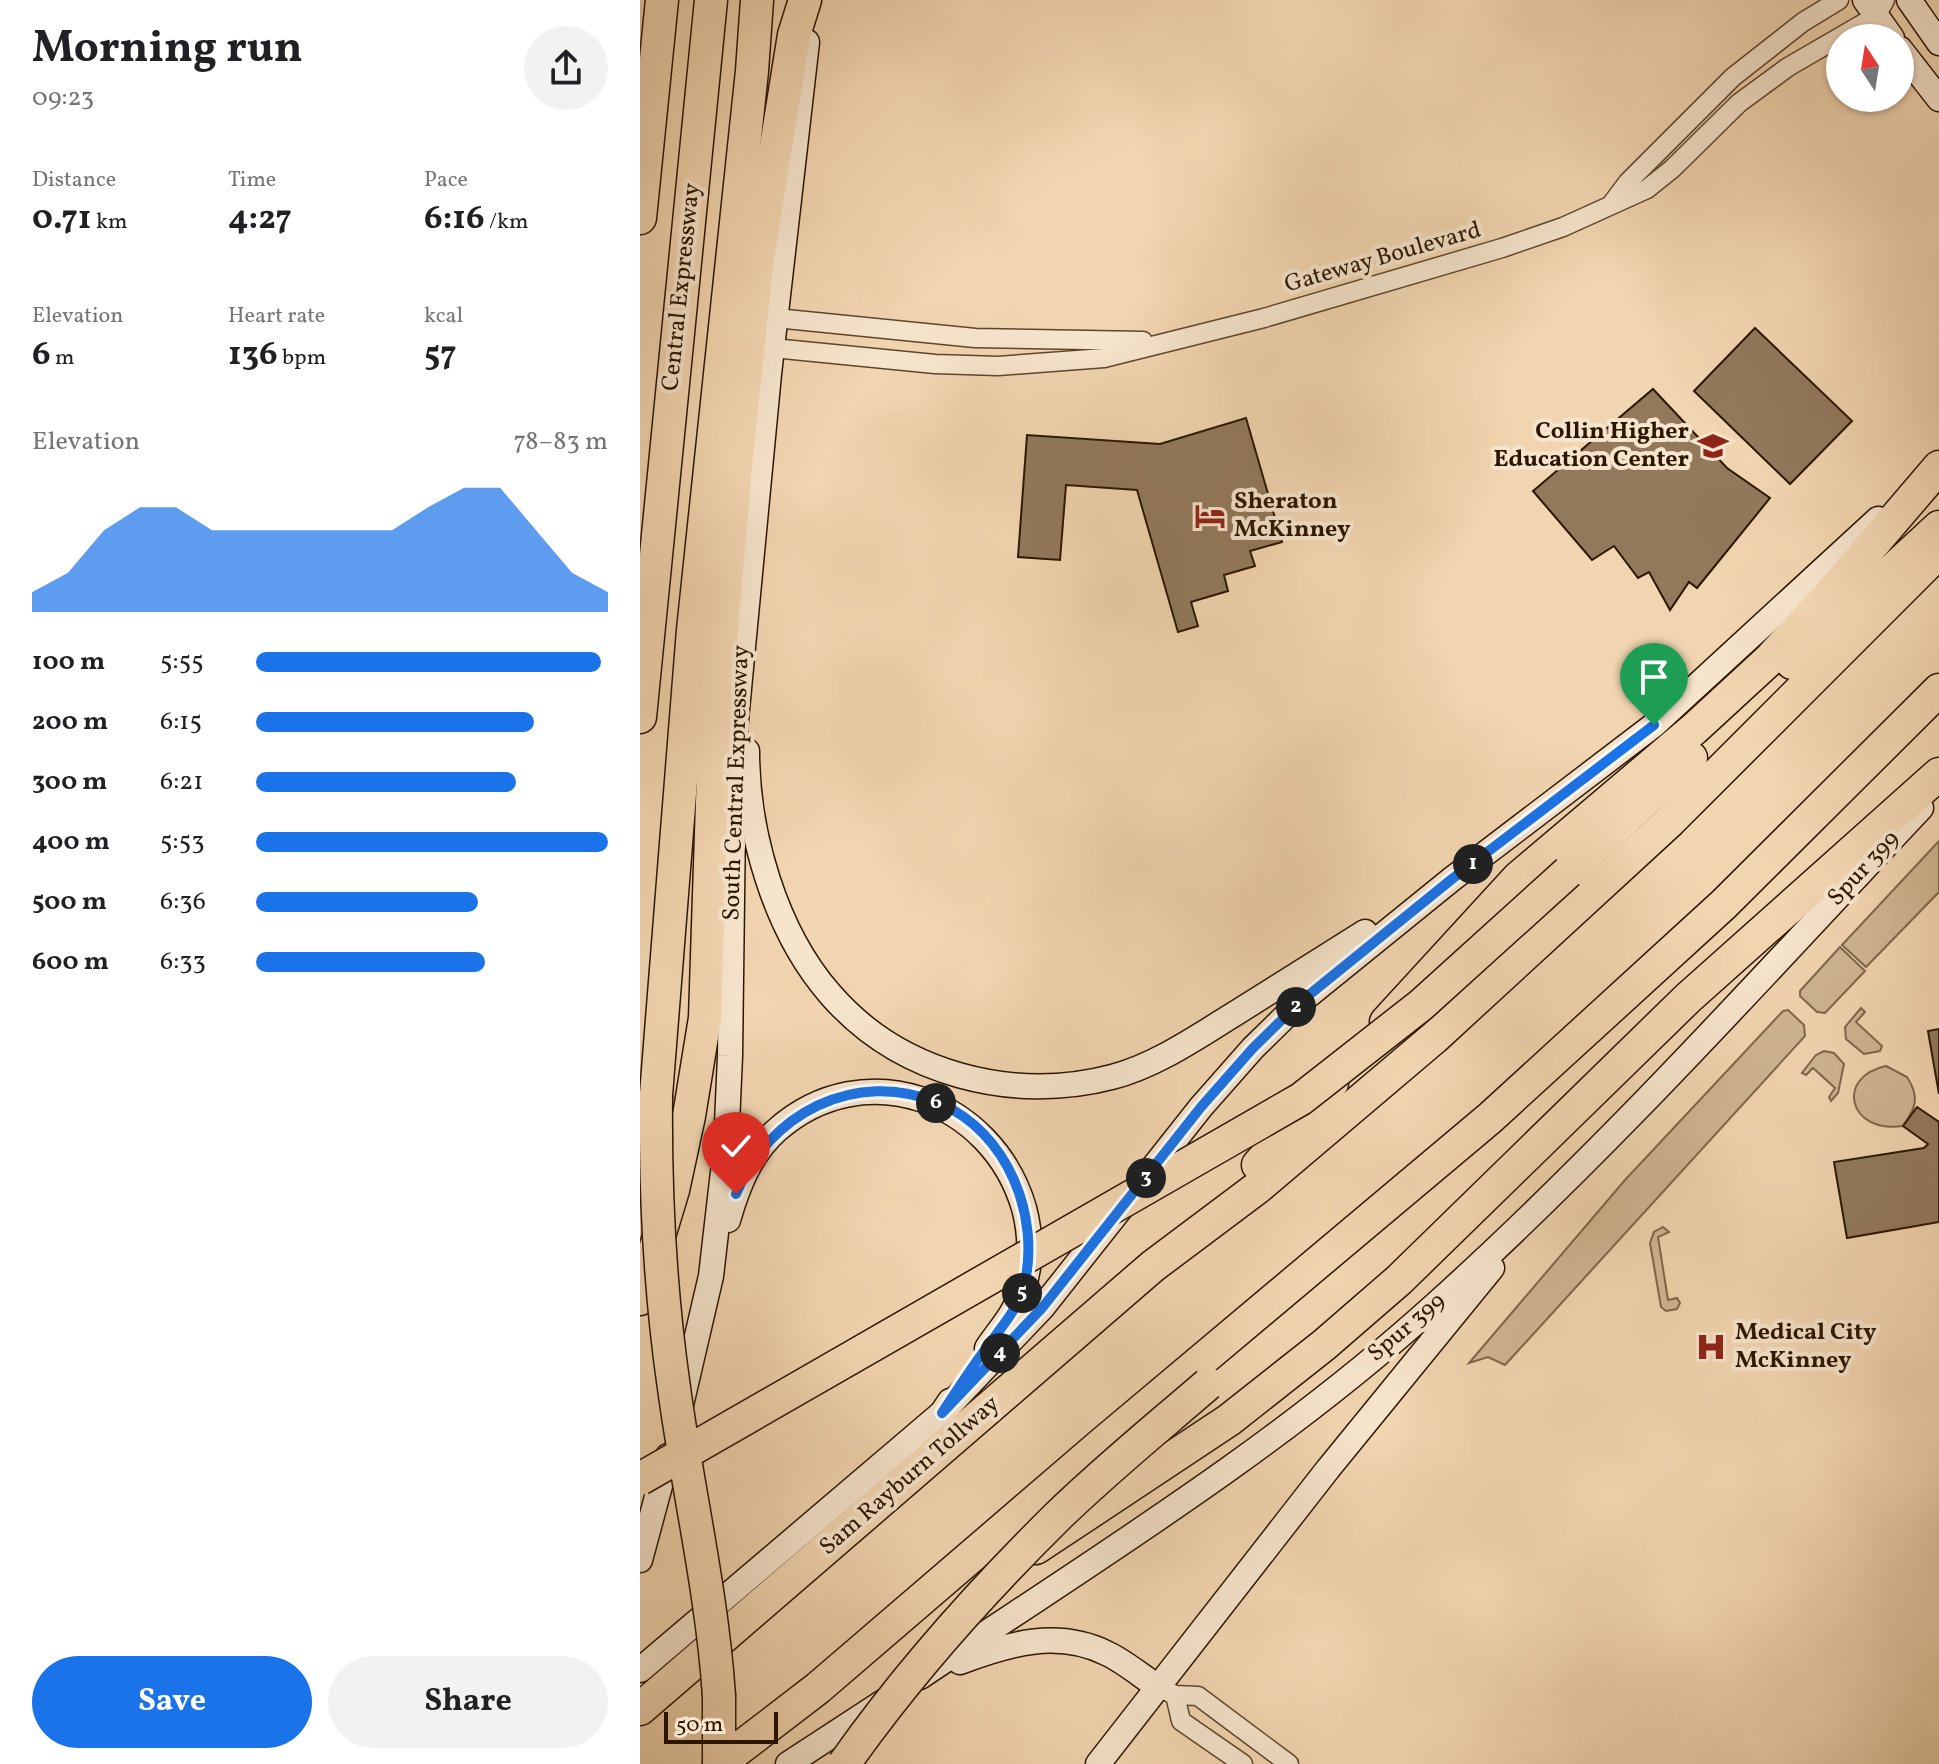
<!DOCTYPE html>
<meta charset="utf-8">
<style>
body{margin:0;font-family:Vollkorn,serif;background:#f2f2f2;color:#202124;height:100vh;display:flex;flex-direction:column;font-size:30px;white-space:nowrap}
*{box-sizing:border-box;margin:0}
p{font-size:26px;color:#757577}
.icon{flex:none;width:44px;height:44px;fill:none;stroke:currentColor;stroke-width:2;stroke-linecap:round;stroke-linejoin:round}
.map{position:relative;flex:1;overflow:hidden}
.sheet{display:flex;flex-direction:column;background:#fff;width:640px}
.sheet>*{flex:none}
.needle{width:52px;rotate:348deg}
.tools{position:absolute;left:1186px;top:24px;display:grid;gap:16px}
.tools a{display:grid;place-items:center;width:88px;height:88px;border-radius:50%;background:#fff;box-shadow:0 2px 6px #0004;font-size:40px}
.scale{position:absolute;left:24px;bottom:20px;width:114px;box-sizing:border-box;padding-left:8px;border:4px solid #2c1600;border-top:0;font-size:22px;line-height:28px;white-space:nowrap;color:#2c1600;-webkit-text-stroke:6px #f6e4cc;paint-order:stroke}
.pin{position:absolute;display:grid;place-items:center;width:68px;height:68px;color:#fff;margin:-82px -34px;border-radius:50% 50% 50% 0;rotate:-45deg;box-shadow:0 0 8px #0007}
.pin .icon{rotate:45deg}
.km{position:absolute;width:40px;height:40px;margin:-20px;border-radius:50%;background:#222;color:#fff;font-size:22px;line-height:40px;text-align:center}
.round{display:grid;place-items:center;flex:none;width:84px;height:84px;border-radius:42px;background:#f2f2f2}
.head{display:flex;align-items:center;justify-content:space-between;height:136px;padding:0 32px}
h1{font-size:44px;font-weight:700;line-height:60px}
.figures{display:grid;grid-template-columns:repeat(3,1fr);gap:12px;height:136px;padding:8px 32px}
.figures div{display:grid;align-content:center}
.figures b{font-size:34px;font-weight:700}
.figures small{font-size:22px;font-weight:400}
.figures p{font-size:22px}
.chart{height:224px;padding:16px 32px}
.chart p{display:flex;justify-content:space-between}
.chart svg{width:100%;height:144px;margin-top:8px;fill:#1a73e8;opacity:.7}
.primary-button{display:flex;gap:16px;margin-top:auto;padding:16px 32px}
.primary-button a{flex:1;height:92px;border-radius:48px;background:#1a73e8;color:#fff;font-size:32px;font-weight:700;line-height:92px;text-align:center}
.primary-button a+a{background:#f2f2f2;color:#202124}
ul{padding:0 32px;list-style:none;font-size:26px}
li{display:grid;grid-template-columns:128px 96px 1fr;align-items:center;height:60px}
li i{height:20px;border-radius:10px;background:#1a73e8}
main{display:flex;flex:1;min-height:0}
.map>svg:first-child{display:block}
</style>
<main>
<section class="sheet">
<div class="head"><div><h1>Morning run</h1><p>09:23</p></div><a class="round"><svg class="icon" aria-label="share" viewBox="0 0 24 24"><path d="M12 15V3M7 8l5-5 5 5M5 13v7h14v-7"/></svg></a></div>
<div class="figures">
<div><p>Distance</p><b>0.71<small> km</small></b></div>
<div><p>Time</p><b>4:27</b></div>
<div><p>Pace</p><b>6:16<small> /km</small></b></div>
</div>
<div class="figures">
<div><p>Elevation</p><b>6<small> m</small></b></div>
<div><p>Heart rate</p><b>136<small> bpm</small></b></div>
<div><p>kcal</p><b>57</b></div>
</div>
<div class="chart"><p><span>Elevation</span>78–83 m</p>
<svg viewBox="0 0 160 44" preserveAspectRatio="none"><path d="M0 44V38L10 32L20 19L30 12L40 12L50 19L60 19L70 19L80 19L90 19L100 19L110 12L120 6L130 6L140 19L150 32L160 38V44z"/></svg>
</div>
<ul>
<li><b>100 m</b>5:55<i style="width:98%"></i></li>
<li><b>200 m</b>6:15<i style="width:79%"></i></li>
<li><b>300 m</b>6:21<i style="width:74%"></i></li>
<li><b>400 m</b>5:53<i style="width:100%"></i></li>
<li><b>500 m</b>6:36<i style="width:63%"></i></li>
<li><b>600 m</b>6:33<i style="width:65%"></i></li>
</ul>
<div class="primary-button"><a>Save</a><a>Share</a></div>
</section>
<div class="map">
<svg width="1299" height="1764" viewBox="0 0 1299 1764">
<rect width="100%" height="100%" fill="#f1d5b0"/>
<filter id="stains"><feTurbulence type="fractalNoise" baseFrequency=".0025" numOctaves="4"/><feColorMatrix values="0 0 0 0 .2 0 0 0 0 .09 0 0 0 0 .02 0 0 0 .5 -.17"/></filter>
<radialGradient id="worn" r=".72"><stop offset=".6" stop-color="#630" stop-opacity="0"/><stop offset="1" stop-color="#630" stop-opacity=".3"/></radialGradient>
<!-- green -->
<g fill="#d0b592" stroke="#7e6649" stroke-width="2">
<path d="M1299,841V892L1226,967L1202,945Z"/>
<path d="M1200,947L1225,971L1185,1013L1177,1012L1160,996V991Z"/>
<path d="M1221,1008L1225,1012L1216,1022L1242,1046L1240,1051L1224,1054L1206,1039L1205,1027Z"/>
<path d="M1148,1010L1164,1025L1165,1036L865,1365L848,1357L829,1363L985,1180L1143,1011Z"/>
<path d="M1184,1051L1194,1053L1204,1064L1198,1093L1191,1101L1189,1097L1195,1088L1173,1068L1166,1075L1162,1073L1176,1055Z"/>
<path d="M1246,1066L1267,1077C1280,1097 1276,1108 1263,1126C1208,1134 1195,1077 1246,1066Z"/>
<path d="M1023,1227L1029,1232L1018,1237L1028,1300L1037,1298L1040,1303L1037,1309L1026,1311L1021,1307L1010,1243L1014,1232Z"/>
</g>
<!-- building -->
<g fill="#92795c" stroke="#2c1600" stroke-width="2">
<path d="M1115,328L1212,421L1150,484L1054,391Z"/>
<path d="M1013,389L1087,468L1130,498L1057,588L1049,582L1030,610L1009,572L998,578L974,546L952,560L893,491Z"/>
<path d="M606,418L642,542L610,551L615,566L584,575L588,591L551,602L558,626L538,632L497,490L426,485L420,560L378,557L387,435L520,444Z"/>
<path d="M1299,1029V1094L1288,1031Z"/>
<path d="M1277,1107L1299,1122V1222L1207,1238L1194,1162L1284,1148L1288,1144L1263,1126Z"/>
</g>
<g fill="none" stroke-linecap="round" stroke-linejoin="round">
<!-- street casing -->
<g stroke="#5d462c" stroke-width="21">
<g id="street">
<path d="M973,202L988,182L1093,77L1163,22L1199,0"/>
<path d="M136,318L335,338L503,341"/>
<path d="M133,348L295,364L358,366L464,358L624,318L862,248L923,227L1007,189L1032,169L1099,103L1148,67L1236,16L1245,0"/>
<path d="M518,1687L535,1695L558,1696L649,1764"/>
<path d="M535,1695L541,1721L603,1764"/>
</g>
</g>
<!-- secondary casing -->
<g stroke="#2c1600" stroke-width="27">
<g id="secondary">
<path d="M1225,0L1252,38"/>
<path d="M1269,0L1299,43"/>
<path d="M1260,49L1299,99"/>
<path d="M107,751C107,833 135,931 190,994C259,1074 372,1103 472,1077C517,1065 557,1037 596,1013C639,986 682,959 725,932"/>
<path d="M88,1220C98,1186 110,1154 137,1130C224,1053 352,1099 384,1208C391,1234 392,1265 382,1292C374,1314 360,1329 347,1348"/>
<path d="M41,1405L71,1276L86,1146L90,1056L94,741L129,374L167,42"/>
<path d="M302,1413L402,1308L561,1107L613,1048L659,1003L812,879L1014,725L1238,519"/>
<path d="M0,1560L28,1456"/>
<path d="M320,1662C368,1644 417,1629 466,1653C484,1661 501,1676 518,1687"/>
<path d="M0,1670L302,1413L310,1401"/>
<path d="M280,1677C456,1559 637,1448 795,1305C967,1150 1123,976 1281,808"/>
<path d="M148,1764L243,1702"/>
<path d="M458,1764L688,1469L852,1268"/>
</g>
</g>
<!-- highway casing -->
<g stroke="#2c1600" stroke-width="35">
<g id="highway">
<path d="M0,218L22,0"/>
<path d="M1152,663L1299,527"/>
<path d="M0,717L71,0"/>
<path d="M928,872L1051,758"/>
<path d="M746,1022L878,878L1054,729L1129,660L1192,592L1299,467"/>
<path d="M16,1095L53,630L112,71L117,0"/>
<path d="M618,1165L692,1083"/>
<path d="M0,1299L33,1190L49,1116L65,1018L75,711L96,466L117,264L154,35L165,0"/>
<path d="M396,1548L589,1420L684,1345L759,1280L1048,998L1299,774"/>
<path d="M0,1709L513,1266L617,1188L794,1038L1030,821L1299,552"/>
<path d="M79,1764L178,1688L462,1444L850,1118L1084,904L1299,690"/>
<path d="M79,1764V1696"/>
</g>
</g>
<!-- street -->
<use href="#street" stroke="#f6e4cc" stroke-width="18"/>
<!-- secondary -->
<use href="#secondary" stroke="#f6e4cc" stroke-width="24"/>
<!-- highway -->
<use href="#highway" stroke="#f1d5b0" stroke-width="32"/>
<!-- highway-bridge casing -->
<g stroke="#2c1600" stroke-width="35" stroke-linecap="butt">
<g id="highway-bridge">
<path d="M16,1095C15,1193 20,1291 34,1388C48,1491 72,1592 79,1696"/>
<path d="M0,1479L661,1099L781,1005L928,872"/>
<path d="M204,1764C266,1676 339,1594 416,1518C464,1471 517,1428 568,1384"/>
</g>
</g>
<!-- highway-bridge -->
<use href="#highway-bridge" stroke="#f1d5b0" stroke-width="32"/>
</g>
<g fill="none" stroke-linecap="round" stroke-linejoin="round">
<!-- route casing -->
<g stroke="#fff" stroke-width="16">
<path id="route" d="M96,1194C128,1114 215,1068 299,1103C368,1132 401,1217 384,1286C378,1308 363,1325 350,1343C333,1365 318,1389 302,1413L402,1308L561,1107L613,1048L659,1003L812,879L1014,725"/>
</g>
<!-- route -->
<use href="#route" stroke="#1a73e8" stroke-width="10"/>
</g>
<!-- icons -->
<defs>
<g id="university-bare" transform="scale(2.4)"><path d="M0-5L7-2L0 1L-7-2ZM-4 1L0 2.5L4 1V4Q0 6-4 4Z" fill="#8f2418" stroke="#f6e4cc" stroke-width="2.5" paint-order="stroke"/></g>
<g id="hotel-bare" transform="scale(2.4)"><path d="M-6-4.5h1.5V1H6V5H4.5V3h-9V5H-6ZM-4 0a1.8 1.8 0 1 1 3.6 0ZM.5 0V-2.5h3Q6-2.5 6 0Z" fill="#8f2418" stroke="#f6e4cc" stroke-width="2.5" paint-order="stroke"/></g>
<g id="hospital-bare" transform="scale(2.4)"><path d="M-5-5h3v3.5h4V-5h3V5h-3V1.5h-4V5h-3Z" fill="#8f2418" stroke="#f6e4cc" stroke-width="2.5" paint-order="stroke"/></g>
</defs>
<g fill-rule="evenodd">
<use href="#university-bare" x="1073" y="446"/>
<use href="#hotel-bare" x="570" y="516"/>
<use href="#hospital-bare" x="1071" y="1347"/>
</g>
<g text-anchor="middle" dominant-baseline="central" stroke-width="8" stroke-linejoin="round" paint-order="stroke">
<!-- street labels -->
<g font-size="24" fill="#2c1600" stroke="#f6e4cc">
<text transform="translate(743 258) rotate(-16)">Gateway Boulevard</text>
<text transform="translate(42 287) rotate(-84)">Central Expressway</text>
<text transform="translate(97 783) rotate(-88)">South Central Expressway</text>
<text transform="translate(1224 869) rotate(-47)">Spur 399</text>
<text transform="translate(767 1328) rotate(-40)">Spur 399</text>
<text transform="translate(270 1476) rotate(-41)">Sam Rayburn Tollway</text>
</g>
<!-- poi labels -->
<g font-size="24" font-weight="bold" fill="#2c1600" stroke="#f6e4cc" text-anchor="start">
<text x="1049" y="432" text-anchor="end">Collin Higher<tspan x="1049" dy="28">Education Center</tspan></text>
<text x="594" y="502">Sheraton<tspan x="594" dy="28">McKinney</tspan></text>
<text x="1095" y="1333">Medical City<tspan x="1095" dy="28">McKinney</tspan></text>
</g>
</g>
<rect width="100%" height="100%" filter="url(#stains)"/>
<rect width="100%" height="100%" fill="url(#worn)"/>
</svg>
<div class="tools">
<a><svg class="needle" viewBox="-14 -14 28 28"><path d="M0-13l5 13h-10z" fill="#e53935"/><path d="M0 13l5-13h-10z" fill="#757577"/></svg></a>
</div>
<div class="scale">50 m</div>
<div class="pin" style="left:1014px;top:725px;background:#1e9e55"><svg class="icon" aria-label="arrive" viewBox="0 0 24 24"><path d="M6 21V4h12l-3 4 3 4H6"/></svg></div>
<div class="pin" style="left:96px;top:1194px;background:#d93025"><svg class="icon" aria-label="check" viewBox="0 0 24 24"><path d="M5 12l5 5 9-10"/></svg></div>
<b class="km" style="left:833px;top:864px">1</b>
<b class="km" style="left:656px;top:1007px">2</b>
<b class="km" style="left:506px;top:1178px">3</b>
<b class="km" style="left:360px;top:1353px">4</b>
<b class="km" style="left:382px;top:1293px">5</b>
<b class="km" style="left:296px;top:1103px">6</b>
</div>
</main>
